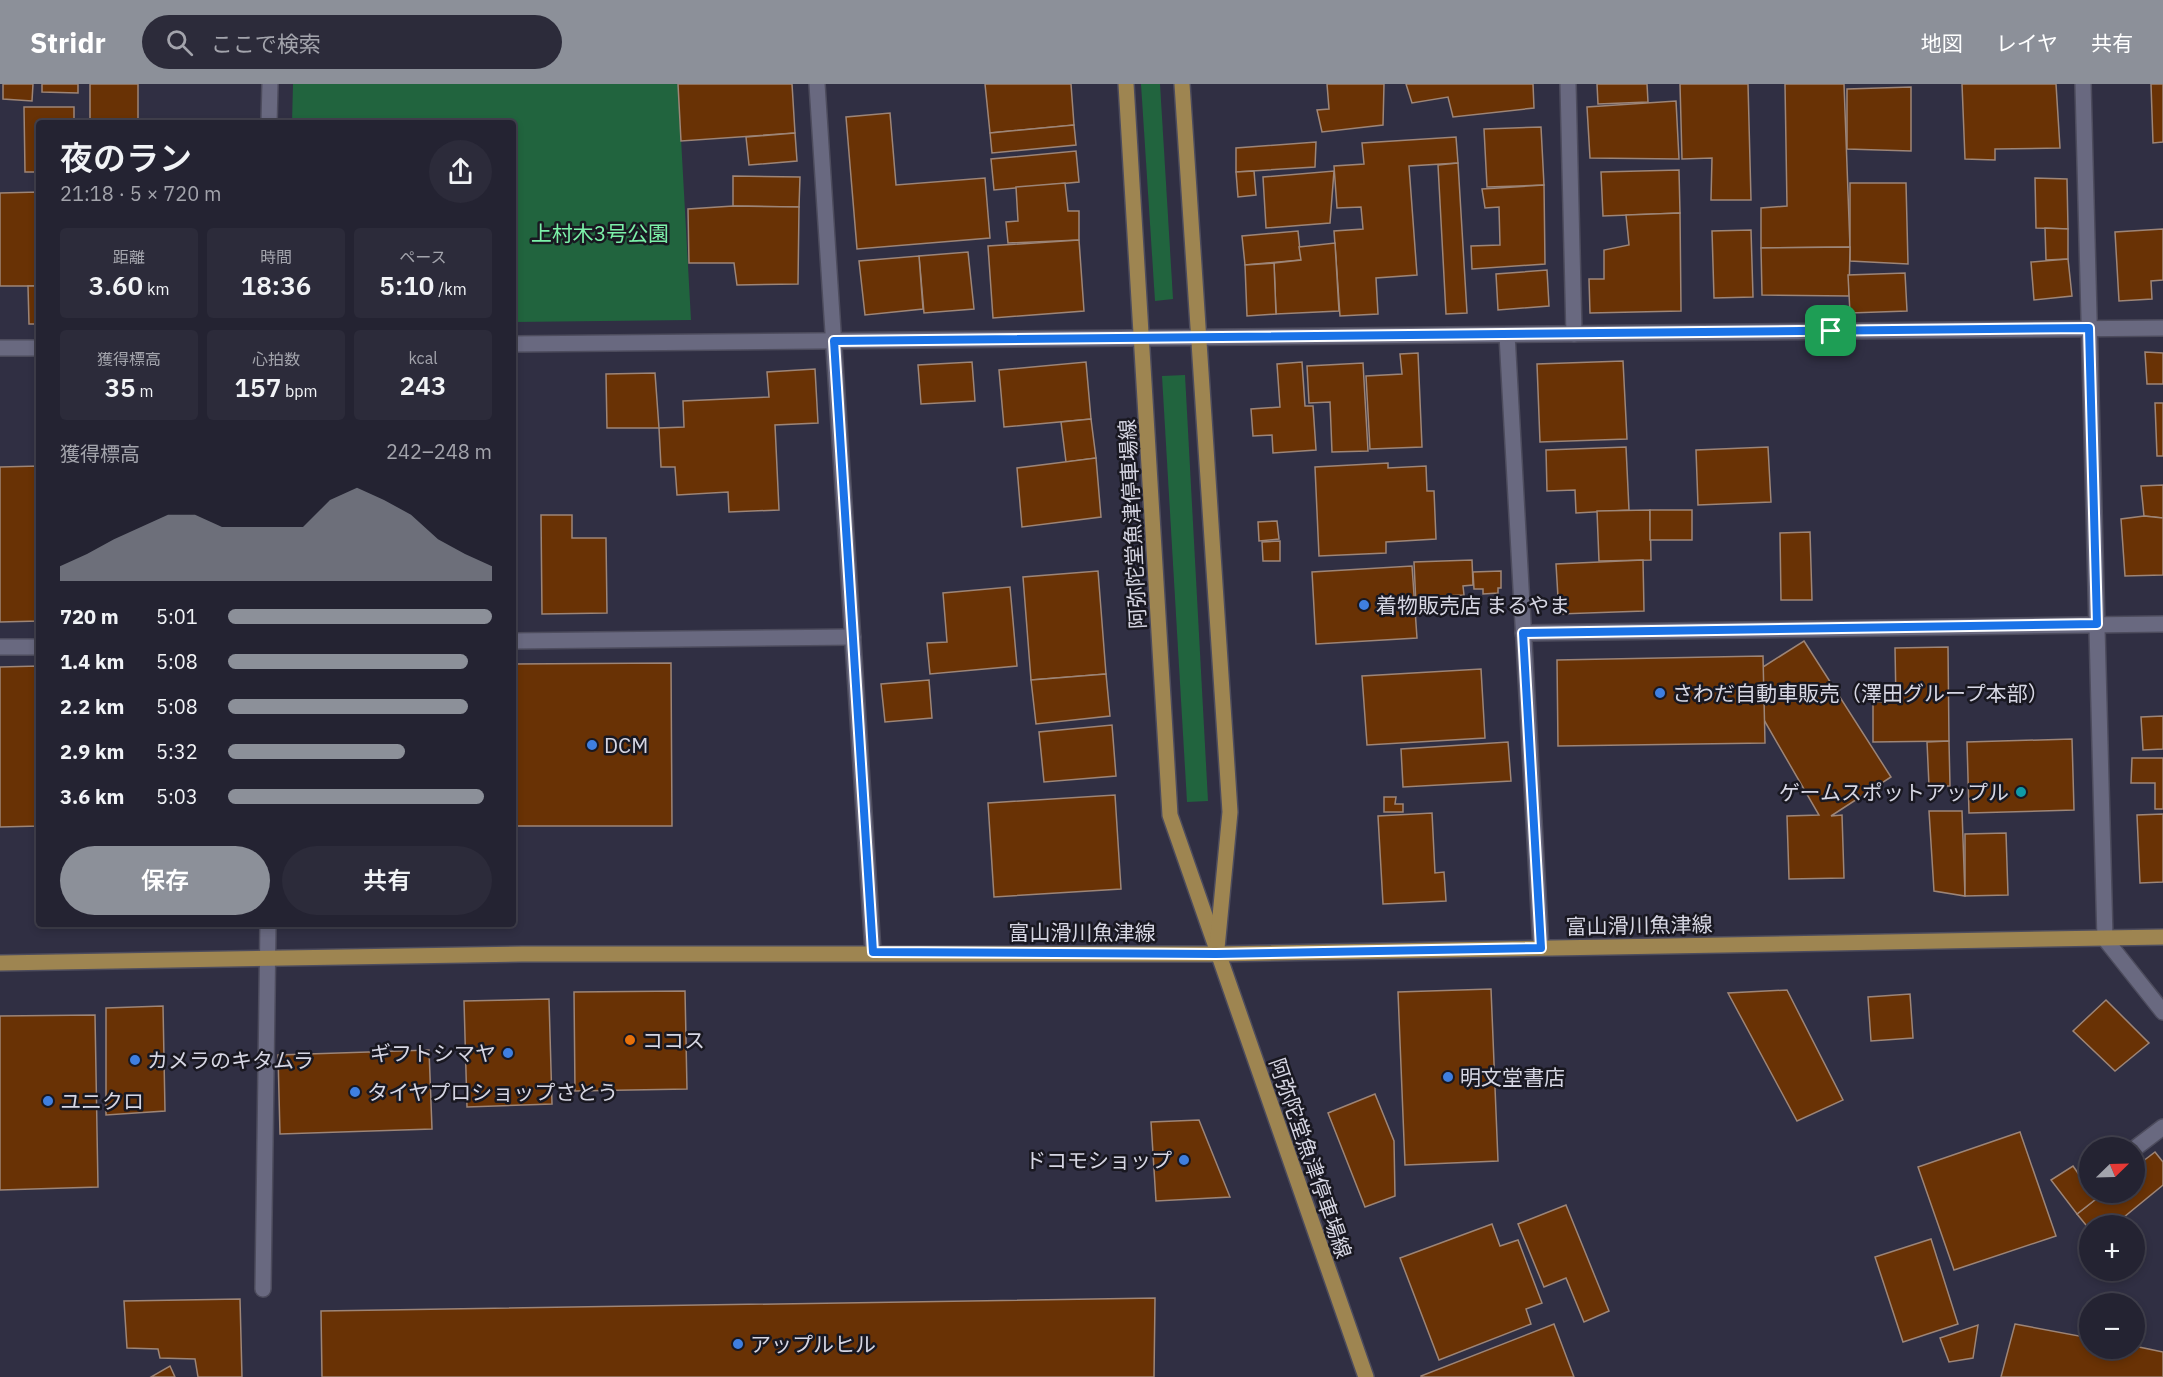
<!DOCTYPE html>
<html lang="ja">
<meta charset="utf-8">
<style>
body{margin:0;font-family:"IBM Plex Sans","Noto Sans JP",sans-serif;background:#2c2b3a;color:#f1f3f6;height:100vh;display:flex;flex-direction:column;font-size:22px;white-space:nowrap}
*{box-sizing:border-box;margin:0}
p{font-size:20px;color:#a3a4ac}
.icon{flex:none;width:33px;height:33px;fill:none;stroke:currentColor;stroke-width:2;stroke-linecap:round;stroke-linejoin:round}
.map{position:relative;flex:1;overflow:hidden}
.drawer{position:absolute;left:36px;top:36px;width:480px;height:807px;display:flex;flex-direction:column;background:#242332;border-radius:6px;box-shadow:0 3px 9px #0003,0 0 0 2px #41404d}
.drawer>*{flex:none}
.needle{width:39px;rotate:67deg}
.controls{position:absolute;left:2079px;top:1053px;display:grid;gap:12px}
.controls a{display:grid;place-items:center;width:66px;height:66px;border-radius:50%;background:#242332;box-shadow:0 3px 9px #0003,0 0 0 2px #41404d;font-size:30px}
.pin{position:absolute;display:grid;place-items:center;width:51px;height:51px;color:#fff;margin:-26px;border-radius:12px;box-shadow:0 3px 9px #0006}
.round{display:grid;place-items:center;flex:none;width:63px;height:63px;border-radius:32px;background:#2c2b3a}
.overview{display:flex;align-items:center;justify-content:space-between;height:102px;padding:0 24px}
h1{font-size:33px;font-weight:600;line-height:45px}
.metrics{display:grid;grid-template-columns:repeat(3,1fr);gap:9px;height:102px;padding:6px 24px}
.metrics div{display:grid;align-content:center;border-radius:6px;background:#2c2b3a;text-align:center}
.metrics b{font-size:26px;font-weight:600}
.metrics small{font-size:16px;font-weight:400}
.metrics p{font-size:16px}
.chart{height:168px;padding:12px 24px}
.chart p{display:flex;justify-content:space-between}
.chart svg{width:100%;height:108px;margin-top:6px;fill:#8c9099;opacity:.7}
.action{display:flex;gap:12px;margin-top:auto;padding:12px 24px}
.action a{flex:1;height:69px;border-radius:36px;background:#8c9099;color:#fff;font-size:24px;font-weight:600;line-height:69px;text-align:center}
.action a+a{background:#2c2b3a;color:#f1f3f6}
ul{padding:0 24px;list-style:none;font-size:20px}
li{display:grid;grid-template-columns:96px 72px 1fr;align-items:center;height:45px}
li i{height:15px;border-radius:8px;background:#8c9099}
header{display:flex;align-items:center;gap:36px;box-sizing:border-box;height:84px;padding:0 30px;background:#8c9099;color:#fff}
header strong{font-size:28px}
nav{display:flex;gap:33px;margin-inline-start:auto;font-size:21px}
.search{width:420px;height:54px;background:#2c2b3a;display:flex;align-items:center;gap:15px;box-sizing:border-box;padding:0 21px;border-radius:33px;color:#a3a4ac;font-size:22px}
.map>svg:first-child{display:block}
</style>
<header>
<strong>Stridr</strong>
<div class="search"><svg class="icon" aria-label="search" viewBox="0 0 24 24"><circle cx="10" cy="10" r="6"/><path d="M15 15l6 6"/></svg>ここで検索</div>
<nav><a>地図</a><a>レイヤ</a><a>共有</a></nav>
</header>
<div class="map">
<svg width="2163" height="1293" viewBox="0 0 2163 1293">
<rect width="100%" height="100%" fill="#302f43"/>
<!-- green -->
<g fill="#21643e">
<path d="M293,0H678L691,236L513,238V39H292Z"/>
<path d="M1141,0H1160L1173,215L1155,217Z"/>
<path d="M1185,291L1208,717L1187,718L1162,292Z"/>
</g>
<!-- building -->
<g fill="#693205" stroke="#9d8577" stroke-width="1.5">
<path d="M3,0H33L32,17L3,15Z"/>
<path d="M42,0H78V9L42,8Z"/>
<rect x="90" y="0" width="48" height="39"/>
<path d="M678,0H792L795,49L681,57Z"/>
<path d="M985,0H1071L1074,41L990,49Z"/>
<path d="M1327,0H1384L1383,41L1322,48L1317,26L1329,25Z"/>
<path d="M1406,0H1533L1534,24L1453,33L1448,13L1412,19Z"/>
<path d="M1597,0H1647L1648,18L1598,20Z"/>
<path d="M1680,0H1748L1751,116H1711L1712,74L1682,75Z"/>
<path d="M1785,0H1844L1850,163L1761,164V124L1787,122Z"/>
<path d="M1962,0H2056L2060,64L1995,65V76L1965,75Z"/>
<path d="M2151,0H2163V58L2153,59Z"/>
<path d="M1911,3V67L1847,65V5Z"/>
<path d="M1676,17L1679,75L1590,74L1587,23Z"/>
<path d="M24,23H74V39H39V88H25Z"/>
<path d="M890,29L896,101L985,94L990,154L857,165L846,33Z"/>
<path d="M1074,41L1076,61L992,69L990,49Z"/>
<path d="M1541,43L1544,101L1487,103L1484,45Z"/>
<path d="M795,49L797,77L749,81L746,53Z"/>
<path d="M1456,53L1458,79L1409,82L1417,191L1376,194L1378,230L1340,232L1334,147L1363,145L1361,123L1337,124L1334,82L1364,80L1362,59Z"/>
<path d="M1316,58L1315,83L1236,88V64Z"/>
<path d="M1076,67L1079,98L994,106L991,75Z"/>
<path d="M1458,79L1467,229L1446,230L1438,81Z"/>
<path d="M1679,86L1680,129L1603,132L1601,88Z"/>
<path d="M1254,87L1256,111L1238,113L1236,88Z"/>
<path d="M1334,87L1330,139L1266,144L1263,93Z"/>
<path d="M733,92L800,93L799,123L733,122Z"/>
<path d="M2035,94L2067,95L2068,145L2036,144Z"/>
<path d="M1065,99L1068,127H1079V156L1008,159L1006,138L1018,137L1016,103Z"/>
<path d="M1850,99H1906L1908,180L1850,177Z"/>
<path d="M1544,101L1545,180L1472,185L1471,162L1500,161L1499,123L1485,124L1482,105Z"/>
<path d="M39,108V202H0V109Z"/>
<path d="M733,122L799,123L798,200L737,201L734,179H689L688,125Z"/>
<path d="M1680,129L1681,227L1590,229L1589,195H1604V166L1629,161L1626,131Z"/>
<path d="M2045,144L2068,145V175L2046,176Z"/>
<path d="M2163,145V196L2151,197L2152,215L2119,217L2115,148Z"/>
<path d="M1751,146L1753,213L1714,214L1712,147Z"/>
<path d="M1298,147L1301,176L1245,181L1242,152Z"/>
<path d="M1079,156L1084,227L993,234L988,162Z"/>
<path d="M1335,159L1339,227L1276,230L1274,179L1301,176L1299,163Z"/>
<path d="M1850,163L1849,212L1762,211L1761,164Z"/>
<path d="M968,168L974,225L924,229L919,172Z"/>
<path d="M919,172L923,225L865,231L859,177Z"/>
<path d="M2068,175L2072,212L2034,216L2031,178Z"/>
<path d="M1274,179L1276,230L1247,232L1245,181Z"/>
<path d="M1547,186L1549,222L1498,226L1496,190Z"/>
<path d="M1905,189L1907,227L1850,229L1848,191Z"/>
<path d="M28,202H39V240H29Z"/>
<path d="M2145,268L2163,269V300H2147Z"/>
<path d="M1418,269L1422,363L1370,365L1366,292L1402,290L1400,270Z"/>
<path d="M1623,277L1627,355L1540,358L1537,280Z"/>
<path d="M972,278L975,317L921,320L918,281Z"/>
<path d="M1086,278L1091,335L1004,343L999,286Z"/>
<path d="M1302,278L1305,322H1313L1316,366L1273,369L1272,351L1253,352L1251,325L1280,323L1277,280Z"/>
<path d="M1363,279L1368,367L1332,368L1330,318L1309,319L1307,282Z"/>
<path d="M815,285L818,339L775,341L779,426L729,428L728,408L677,411L675,383H661L659,344L684,343L683,317L769,313L767,288Z"/>
<path d="M655,289L659,344H607L606,290Z"/>
<path d="M2155,319H2163V372H2157Z"/>
<path d="M1091,335L1096,374L1066,378L1061,338Z"/>
<path d="M1626,363L1629,426L1576,429L1575,406L1547,407L1546,366Z"/>
<path d="M1768,363L1771,418L1698,421L1696,366Z"/>
<path d="M1096,374L1101,433L1022,443L1017,384Z"/>
<path d="M1388,379V384L1426,382L1427,407H1434L1436,455L1386,458V469L1319,472L1315,383Z"/>
<path d="M39,382V537L0,538V383Z"/>
<path d="M2163,401V434L2144,432L2141,402Z"/>
<path d="M1650,426L1651,476L1599,477L1597,427Z"/>
<rect x="1650" y="426" width="42" height="30"/>
<path d="M541,431H572V454H606L607,529L542,530Z"/>
<path d="M2144,432L2163,434V491L2125,492L2121,435Z"/>
<path d="M1277,437L1279,455L1259,457L1258,438Z"/>
<path d="M1810,448L1812,516H1781L1780,449Z"/>
<path d="M1280,457V477H1263L1262,458Z"/>
<path d="M1472,476L1473,501L1463,502L1464,511L1424,513L1425,521H1416L1414,478Z"/>
<path d="M1643,476L1644,527L1559,530L1556,480Z"/>
<path d="M1412,482L1417,554L1316,560L1312,488Z"/>
<path d="M1098,487L1106,590L1031,596L1023,493Z"/>
<path d="M1501,487V504H1498V509L1483,510V505H1474L1473,488Z"/>
<path d="M1010,503L1017,582L930,590L927,559L947,558L943,509Z"/>
<path d="M1804,557L1891,693L1831,732L1842,731L1844,794L1789,795L1787,732L1819,731L1764,636L1763,583Z"/>
<path d="M1948,563L1949,657L1873,658V618H1896L1895,564Z"/>
<path d="M1763,572L1765,659L1558,662L1557,576Z"/>
<path d="M671,579L672,742H513V580Z"/>
<path d="M39,582V742L0,743V583Z"/>
<path d="M1481,585L1485,654L1367,661L1362,592Z"/>
<path d="M1106,590L1110,632L1036,640L1031,596Z"/>
<path d="M929,596L932,634L885,638L881,600Z"/>
<path d="M2163,632V665L2143,666L2141,633Z"/>
<path d="M1112,641L1116,692L1044,698L1039,648Z"/>
<path d="M2072,655L2074,726L1969,729L1967,658Z"/>
<path d="M1949,657L1950,702H1929L1927,658Z"/>
<path d="M1508,658L1511,697L1403,703L1401,665Z"/>
<path d="M2132,674H2163V725H2155V699H2131Z"/>
<path d="M1115,711L1121,805L994,813L988,719Z"/>
<path d="M1384,713H1396L1395,720H1403V728H1384Z"/>
<path d="M1929,727H1962L1965,812L1934,807Z"/>
<path d="M1432,729L1435,789L1444,788L1446,817L1383,820L1378,732Z"/>
<path d="M2163,730V798L2140,799L2137,731Z"/>
<path d="M2006,749L2008,811L1965,812V750Z"/>
<path d="M1491,905L1498,1077L1405,1081L1398,908Z"/>
<path d="M1787,906L1843,1016L1797,1037L1728,909Z"/>
<path d="M685,907L687,1005L575,1007L574,908Z"/>
<path d="M1910,910L1913,954L1871,957L1868,913Z"/>
<path d="M549,915L552,1020L467,1023L464,917Z"/>
<path d="M2106,916L2149,959L2115,987L2073,947Z"/>
<path d="M163,922L165,1027L106,1031V924Z"/>
<path d="M95,931L98,1103L0,1106V932Z"/>
<path d="M429,966L432,1045L280,1050L278,971Z"/>
<path d="M1375,1010L1394,1057L1395,1112L1365,1123L1328,1029Z"/>
<path d="M1199,1036L1230,1113L1156,1117L1151,1038Z"/>
<path d="M2020,1048L2056,1152L1954,1186L1918,1083Z"/>
<path d="M2155,1068L2163,1078V1101L2113,1142H2090V1146L2077,1130L2105,1108H2134V1084Z"/>
<path d="M2073,1082L2096,1115L2077,1130L2051,1096Z"/>
<path d="M1566,1121L1609,1227L1584,1238L1566,1194L1544,1203L1518,1140Z"/>
<path d="M1492,1140L1500,1162L1518,1156L1542,1219L1526,1225L1531,1240L1439,1276L1400,1174Z"/>
<path d="M1931,1155L1958,1240L1903,1258L1875,1173Z"/>
<path d="M1155,1214L1154,1293H322L321,1227Z"/>
<path d="M240,1215L242,1293H198L195,1275L160,1274L158,1265L127,1264L124,1217Z"/>
<path d="M1554,1240L1574,1293H1421V1292Z"/>
<path d="M2015,1240L2090,1254V1264H2134V1262L2163,1268V1293H2001Z"/>
<path d="M1978,1241L1973,1274L1949,1278L1940,1254Z"/>
<path d="M170,1282L175,1293H151Z"/>
</g>
<g fill="none" stroke-linecap="round" stroke-linejoin="round">
<!-- minor casing -->
<g stroke="#4d4c5d" stroke-width="18">
<g id="minor">
<path d="M817,0L873,868"/>
<path d="M1568,0L1574,250"/>
<path d="M2083,0L2105,855L2163,928"/>
<path d="M269,39L270,0"/>
<path d="M1507,251L1541,864"/>
<path d="M513,260L2163,244"/>
<path d="M0,264H39"/>
<path d="M1523,549L2163,540"/>
<path d="M513,557L853,553"/>
<path d="M0,563H39"/>
<path d="M2134,1065L2163,1043"/>
<path d="M263,1205L268,840"/>
</g>
</g>
<!-- major casing -->
<g stroke="#4d4c5d" stroke-width="18">
<g id="major">
<path d="M1126,0L1170,731L1366,1293"/>
<path d="M1182,0L1230,728L1217,864"/>
<path d="M0,879L522,870H1217L2163,853"/>
</g>
</g>
<!-- minor -->
<use href="#minor" stroke="#696980" stroke-width="15"/>
<!-- major -->
<use href="#major" stroke="#9e8551" stroke-width="15"/>
</g>
<g fill="none" stroke-linecap="round" stroke-linejoin="round">
<!-- route casing -->
<g stroke="#fff" stroke-width="12">
<path id="route" d="M2089,244L2097,540L1523,549L1541,864L1216,870L873,868L834,257Z"/>
</g>
<!-- route -->
<use href="#route" stroke="#1a73e8" stroke-width="8"/>
</g>
<!-- markers -->
<g fill="#3f7fe0" stroke="#191821" stroke-width="2">
<circle cx="1364" cy="521" r="6"/>
<circle cx="1660" cy="609" r="6"/>
<circle cx="592" cy="661" r="6"/>
<circle cx="508" cy="969" r="6"/>
<circle cx="135" cy="976" r="6"/>
<circle cx="1448" cy="993" r="6"/>
<circle cx="355" cy="1008" r="6"/>
<circle cx="48" cy="1017" r="6"/>
<circle cx="1184" cy="1076" r="6"/>
<circle cx="738" cy="1260" r="6"/>
</g>
<circle fill="#0f9aa8" stroke="#191821" stroke-width="2" cx="2021" cy="708" r="6"/>
<circle fill="#e8710a" stroke="#191821" stroke-width="2" cx="630" cy="956" r="6"/>
<g text-anchor="middle" dominant-baseline="central" stroke-width="5" stroke-linejoin="round" paint-order="stroke">
<!-- park labels -->
<g font-size="21" fill="#7cf1a9" stroke="#191821">
<text x="600" y="149">上村木3号公園</text>
</g>
<!-- street labels -->
<g font-size="21" fill="#d6d6e3" stroke="#191821">
<text transform="translate(1132 440) rotate(-93)">阿弥陀堂魚津停車場線</text>
<text transform="translate(1639 841) rotate(-1)">富山滑川魚津線</text>
<text x="1082" y="848">富山滑川魚津線</text>
<text transform="translate(1311 1074) rotate(71)">阿弥陀堂魚津停車場線</text>
</g>
<!-- poi labels -->
<g font-size="21" fill="#d6d6e3" stroke="#191821" text-anchor="start">
<text x="1376" y="521">着物販売店 まるやま</text>
<text x="1672" y="609">さわだ自動車販売（澤田グループ本部）</text>
<text x="604" y="661">DCM</text>
<text x="2009" y="708" text-anchor="end">ゲームスポットアップル</text>
<text x="642" y="956">ココス</text>
<text x="496" y="969" text-anchor="end">ギフトシマヤ</text>
<text x="147" y="976">カメラのキタムラ</text>
<text x="1460" y="993">明文堂書店</text>
<text x="367" y="1008">タイヤプロショップさとう</text>
<text x="60" y="1017">ユニクロ</text>
<text x="1172" y="1076" text-anchor="end">ドコモショップ</text>
<text x="750" y="1260">アップルヒル</text>
</g>
</g>
</svg>
<div class="controls">
<a><svg class="needle" viewBox="-14 -14 28 28"><path d="M0-13l5 13h-10z" fill="#e53935"/><path d="M0 13l5-13h-10z" fill="#a3a4ac"/></svg></a>
<a>+</a>
<a>−</a>
</div>
<div class="pin" style="left:1831px;top:247px;background:#1e9e55"><svg class="icon" aria-label="arrive" viewBox="0 0 24 24"><path d="M6 21V4h12l-3 4 3 4H6"/></svg></div>
<section class="drawer">
<div class="overview"><div><h1>夜のラン</h1><p>21:18 · 5 × 720 m</p></div><a class="round"><svg class="icon" aria-label="share" viewBox="0 0 24 24"><path d="M12 15V3M7 8l5-5 5 5M5 13v7h14v-7"/></svg></a></div>
<div class="metrics">
<div><p>距離</p><b>3.60<small> km</small></b></div>
<div><p>時間</p><b>18:36</b></div>
<div><p>ペース</p><b>5:10<small> /km</small></b></div>
</div>
<div class="metrics">
<div><p>獲得標高</p><b>35<small> m</small></b></div>
<div><p>心拍数</p><b>157<small> bpm</small></b></div>
<div><p>kcal</p><b>243</b></div>
</div>
<div class="chart"><p><span>獲得標高</span>242–248 m</p>
<svg viewBox="0 0 160 44" preserveAspectRatio="none"><path d="M0 44V38L10 33L20 27L30 22L40 17L50 17L60 22L70 22L80 22L90 22L100 11L110 6L120 11L130 17L140 27L150 33L160 38V44z"/></svg>
</div>
<ul>
<li><b>720 m</b>5:01<i style="width:100%"></i></li>
<li><b>1.4 km</b>5:08<i style="width:91%"></i></li>
<li><b>2.2 km</b>5:08<i style="width:91%"></i></li>
<li><b>2.9 km</b>5:32<i style="width:67%"></i></li>
<li><b>3.6 km</b>5:03<i style="width:97%"></i></li>
</ul>
<div class="action"><a>保存</a><a>共有</a></div>
</section>
</div>
